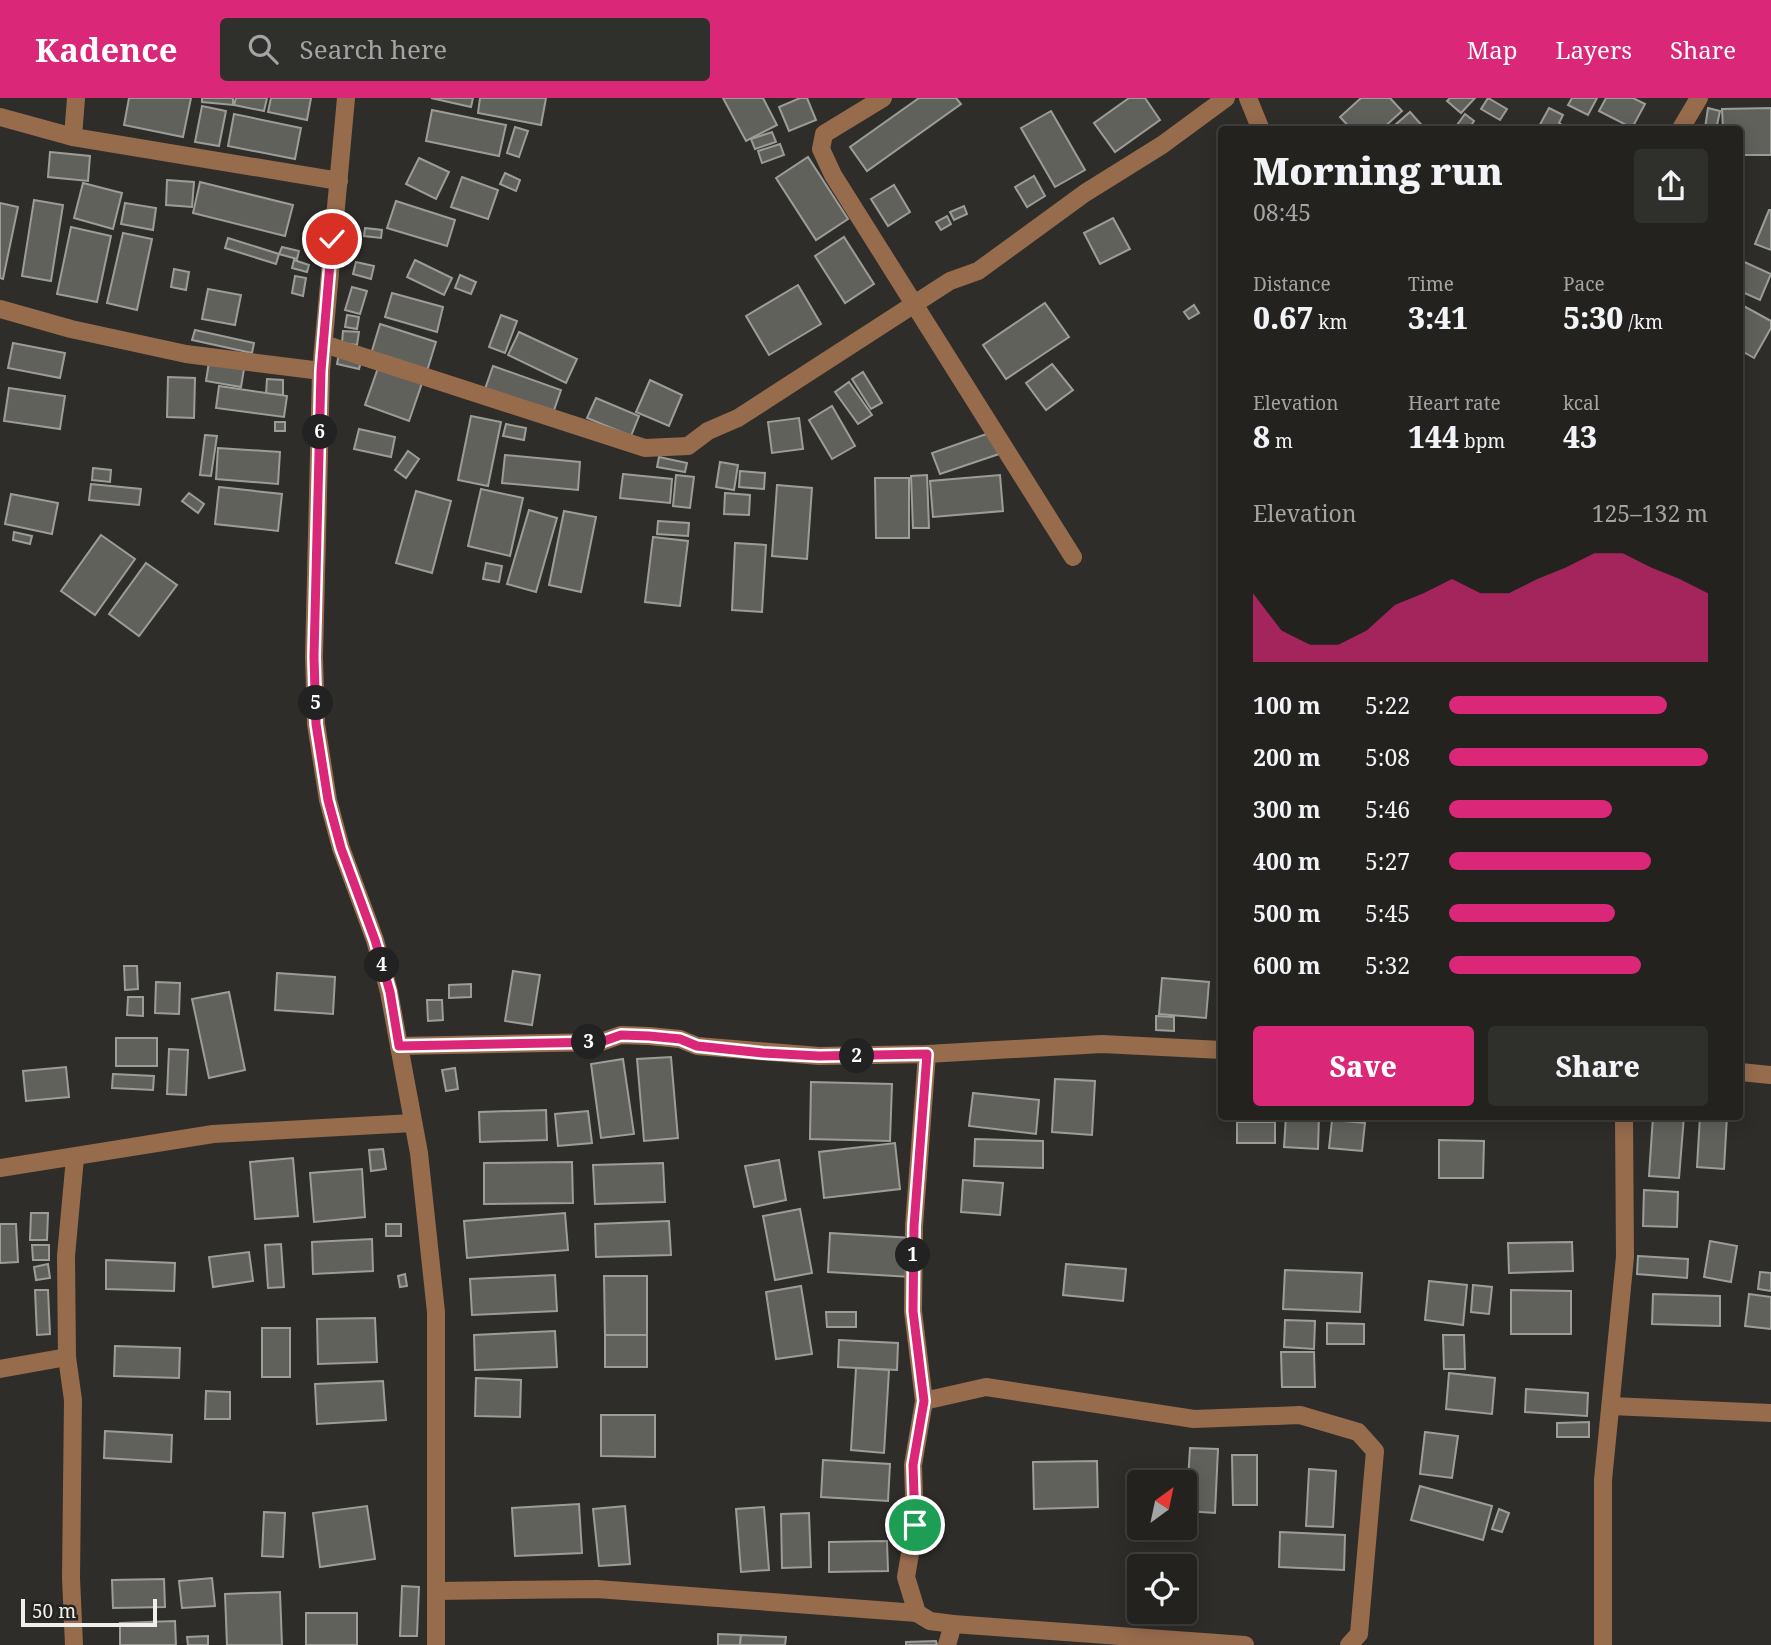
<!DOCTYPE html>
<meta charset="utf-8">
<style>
body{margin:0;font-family:"Noto Serif",serif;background:#2f2f2c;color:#f1f3f6;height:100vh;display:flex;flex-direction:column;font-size:26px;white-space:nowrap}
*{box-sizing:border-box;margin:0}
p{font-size:23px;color:#a3a4a4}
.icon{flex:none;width:38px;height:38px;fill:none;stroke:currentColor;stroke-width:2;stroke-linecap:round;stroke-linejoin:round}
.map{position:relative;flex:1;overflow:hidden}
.side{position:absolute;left:1218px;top:28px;width:525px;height:994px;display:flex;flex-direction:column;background:#23221f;border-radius:7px;box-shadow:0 4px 18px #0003,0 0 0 2px #403f3d}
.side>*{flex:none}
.needle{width:46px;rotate:33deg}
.fabs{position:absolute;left:1127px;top:1372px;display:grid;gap:14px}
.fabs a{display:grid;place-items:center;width:70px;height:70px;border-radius:7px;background:#23221f;box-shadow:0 4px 18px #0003,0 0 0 2px #403f3d;font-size:35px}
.scale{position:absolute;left:21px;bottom:18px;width:136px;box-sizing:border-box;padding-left:7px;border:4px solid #f0efec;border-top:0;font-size:19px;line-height:24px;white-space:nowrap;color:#f0efec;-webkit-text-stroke:5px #25231f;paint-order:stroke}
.pin{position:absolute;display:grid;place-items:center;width:60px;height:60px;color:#fff;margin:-30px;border:4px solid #fff;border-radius:50%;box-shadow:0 2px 7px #0007}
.km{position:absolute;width:35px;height:35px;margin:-18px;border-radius:50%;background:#222;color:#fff;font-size:19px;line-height:35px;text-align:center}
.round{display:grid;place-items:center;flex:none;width:74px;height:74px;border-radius:7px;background:#2f2f2c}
.headline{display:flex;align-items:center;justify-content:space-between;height:119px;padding:0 35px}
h1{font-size:38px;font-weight:800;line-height:52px}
.figures{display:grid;grid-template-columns:repeat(3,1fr);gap:10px;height:119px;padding:7px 35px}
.figures div{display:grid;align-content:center}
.figures b{font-size:30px;font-weight:800}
.figures small{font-size:19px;font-weight:400}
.figures p{font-size:19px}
.chart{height:196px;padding:14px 35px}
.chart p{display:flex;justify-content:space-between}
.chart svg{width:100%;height:126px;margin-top:7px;fill:#db2777;opacity:.7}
.button{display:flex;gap:14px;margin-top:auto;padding:14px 35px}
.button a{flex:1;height:80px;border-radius:7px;background:#db2777;color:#fff;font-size:28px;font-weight:800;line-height:80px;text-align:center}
.button a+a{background:#2f2f2c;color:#f1f3f6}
ul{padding:0 35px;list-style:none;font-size:23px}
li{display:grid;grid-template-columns:112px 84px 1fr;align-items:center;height:52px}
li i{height:18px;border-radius:9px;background:#db2777}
header{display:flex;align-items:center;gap:42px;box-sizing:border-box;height:98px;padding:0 35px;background:#db2777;color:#fff}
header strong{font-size:33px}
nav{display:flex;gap:38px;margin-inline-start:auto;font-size:24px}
.search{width:490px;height:63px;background:#2f2f2c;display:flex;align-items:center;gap:18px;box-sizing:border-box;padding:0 24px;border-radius:7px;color:#a3a4a4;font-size:26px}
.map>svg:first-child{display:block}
</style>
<header>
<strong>Kadence</strong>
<div class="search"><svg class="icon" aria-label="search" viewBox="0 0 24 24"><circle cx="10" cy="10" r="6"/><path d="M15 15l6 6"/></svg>Search here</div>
<nav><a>Map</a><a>Layers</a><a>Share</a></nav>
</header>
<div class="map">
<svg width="1771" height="1547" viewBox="0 0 1771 1547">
<rect width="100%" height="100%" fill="#2f2d29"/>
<!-- building -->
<g fill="#61615c" stroke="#9c9d98" stroke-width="2">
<path d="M129,0H191L183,39L124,27Z"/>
<path d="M202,0H233V7L202,4Z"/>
<path d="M236,0H267L264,13L234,7Z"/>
<path d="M271,0H311L307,22L268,14Z"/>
<path d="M431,0H473L471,9Z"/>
<path d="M480,0H546L541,27L478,15Z"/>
<path d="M723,0H763L777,27L746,43Z"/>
<path d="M800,0H807L816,22L789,33L779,9Z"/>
<path d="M919,0H956L961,6L867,73L850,49Z"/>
<path d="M1129,0H1145L1160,22L1115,54L1094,25Z"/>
<path d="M1361,0H1390L1402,13L1381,32H1352L1340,19Z"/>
<path d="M1450,0H1475L1461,15L1447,3Z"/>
<path d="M1488,0L1507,11L1500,22L1481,11Z"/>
<path d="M1572,0H1597L1588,17L1568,7Z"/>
<path d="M1606,0H1633L1645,6L1632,30L1599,13Z"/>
<path d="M202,8L226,13L219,48L195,44Z"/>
<path d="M1549,10L1563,17L1559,25L1570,32H1537Z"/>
<path d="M1708,10L1720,13L1716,32L1705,30Z"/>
<path d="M1771,10V57H1740V32H1723L1722,11Z"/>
<path d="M432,12L506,27L499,58L426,43Z"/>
<path d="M1051,13L1085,72L1055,89L1021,30Z"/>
<path d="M1410,14L1426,32H1399L1395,27Z"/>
<path d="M234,16L301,30L295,61L228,48Z"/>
<path d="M1465,16L1474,23L1468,32L1457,27Z"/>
<path d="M515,29L528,33L519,59L507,55Z"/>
<path d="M772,34L776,44L755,51L751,41Z"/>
<path d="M780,46L784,57L762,65L758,53Z"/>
<path d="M50,54L90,58L88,83L48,79Z"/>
<path d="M808,59L848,121L816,142L776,80Z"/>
<path d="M419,60L449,74L436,101L406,86Z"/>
<path d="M505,75L520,82L516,93L500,86Z"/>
<path d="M1034,78L1045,98L1027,109L1015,89Z"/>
<path d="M462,79L498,92L488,121L451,109Z"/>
<path d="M167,82L194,84L192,109L166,107Z"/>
<path d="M200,84L293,107L285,138L193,115Z"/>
<path d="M83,85L122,95L113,131L74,120Z"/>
<path d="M894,87L910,114L888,128L871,101Z"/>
<path d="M34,102L63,107L51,183L22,178Z"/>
<path d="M396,103L455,122L447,148L387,130Z"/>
<path d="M0,105L18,109L3,181L0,180Z"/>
<path d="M125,105L156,110L153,132L121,126Z"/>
<path d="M964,108L967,116L954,122L950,114Z"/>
<path d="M1769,112H1771V152L1755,146Z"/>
<path d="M947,118L951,126L941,132L936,124Z"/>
<path d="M1113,120L1130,151L1100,166L1084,135Z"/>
<path d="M71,129L111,138L97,204L57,196Z"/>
<path d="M365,130L382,132L381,140L364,138Z"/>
<path d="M123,135L152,141L137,212L107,205Z"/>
<path d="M844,139L874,186L845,205L815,158Z"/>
<path d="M228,140L279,156L276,166L225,150Z"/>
<path d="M282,149L299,153L297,161L279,156Z"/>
<path d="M294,162L309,167L307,174L292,170Z"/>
<path d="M415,162L452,180L444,197L407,179Z"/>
<path d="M1740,162L1771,176L1760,202L1740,193Z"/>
<path d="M356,164L374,168L371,181L353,176Z"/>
<path d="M174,171L189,174L186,192L171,189Z"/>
<path d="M460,177L476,184L471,196L455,190Z"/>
<path d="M295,178L306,180L303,198L292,195Z"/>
<path d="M798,187L821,226L769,257L746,218Z"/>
<path d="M352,189L367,193L360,216L345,212Z"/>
<path d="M208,191L241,197L235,227L202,221Z"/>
<path d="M392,195L443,209L437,234L385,219Z"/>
<path d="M1045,205L1069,239L1006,281L983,247Z"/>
<path d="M1740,206L1771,223V230L1754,260L1740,252Z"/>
<path d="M1194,207L1199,215L1189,221L1184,214Z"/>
<path d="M347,217L359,219L357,231L345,229Z"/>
<path d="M501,217L517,223L505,255L489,249Z"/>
<path d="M380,226L436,244L427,273L371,256Z"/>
<path d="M195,232L254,245L252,255L192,242Z"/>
<path d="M343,233L359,234L357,247L342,245Z"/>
<path d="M519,234L577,261L566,285L508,257Z"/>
<path d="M13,245L65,255L60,280L8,270Z"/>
<path d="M339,255L362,260L359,271L337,266Z"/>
<path d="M209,264L244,271L241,289L206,283Z"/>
<path d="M1052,266L1073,292L1046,312L1026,285Z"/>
<path d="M493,268L561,292L553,315L485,291Z"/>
<path d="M378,270L422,285L409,323L365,307Z"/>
<path d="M863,274L882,305L871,311L852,281Z"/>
<path d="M168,279L195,280L194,320L167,319Z"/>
<path d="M267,281L283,282V297L266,296Z"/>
<path d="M650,282L682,297L669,328L636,314Z"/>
<path d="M849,284L872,317L858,326L835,294Z"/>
<path d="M219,288L287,298L284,319L216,310Z"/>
<path d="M9,290L65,298L60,331L4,323Z"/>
<path d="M596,300L639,318L631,338L587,320Z"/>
<path d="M832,308L855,348L832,361L809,322Z"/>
<path d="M471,318L501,324L488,388L458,382Z"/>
<path d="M799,320L803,351L772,355L768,324Z"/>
<rect x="275" y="324" width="10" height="9"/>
<path d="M506,326L526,330L524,342L503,338Z"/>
<path d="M359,331L395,339L391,359L354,351Z"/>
<path d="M992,334L999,356L940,376L932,355Z"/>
<path d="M205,337L217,338L211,378L200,377Z"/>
<path d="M218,350L280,354L278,386L216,381Z"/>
<path d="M408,353L419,361L406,380L395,372Z"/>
<path d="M505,357L580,364L578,392L502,385Z"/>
<path d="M659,359L687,365L685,374L657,369Z"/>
<path d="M720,364L738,367L734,392L716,389Z"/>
<path d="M93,370L111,372L110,384L92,382Z"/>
<path d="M740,373L765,375L764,391L739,389Z"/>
<path d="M623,376L672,381L670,405L620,400Z"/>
<path d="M676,377L694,379L690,410L673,408Z"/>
<path d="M927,377L929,430H913L911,378Z"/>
<path d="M1000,377L1003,413L933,419L930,383Z"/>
<path d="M875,380H909V440H876Z"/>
<path d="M91,386L141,391L139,407L89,402Z"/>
<path d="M777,387L812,390L807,461L772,458Z"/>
<path d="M219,389L282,396L278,433L215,426Z"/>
<path d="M481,391L523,400L510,458L468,448Z"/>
<path d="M416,393L451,403L432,475L396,465Z"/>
<path d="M189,395L204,406L198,415L182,403Z"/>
<path d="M725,395L750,397L749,417L724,416Z"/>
<path d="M11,396L58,405L52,436L5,426Z"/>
<path d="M529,412L557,420L536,494L507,486Z"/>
<path d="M564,413L596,419L581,494L549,487Z"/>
<path d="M658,423L689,425L688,438L657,436Z"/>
<path d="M14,434L32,438L30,446L13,442Z"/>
<path d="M101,437L135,461L95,517L61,493Z"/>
<path d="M653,439L688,443L680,508L645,504Z"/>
<path d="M735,445L766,447L762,514L732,512Z"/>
<path d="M146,465L177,487L139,538L109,516Z"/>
<path d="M486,465L502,468L499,484L483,481Z"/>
<path d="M124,868H137L138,891L125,892Z"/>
<path d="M513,873L540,877L532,927L505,923Z"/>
<path d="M277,875L335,879L333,916L275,912Z"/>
<path d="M1162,880L1209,884L1206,920L1159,916Z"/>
<path d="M156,884L180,885L179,916L155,915Z"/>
<path d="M471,886V899L449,900V887Z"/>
<path d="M229,894L245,972L209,980L192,901Z"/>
<path d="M128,899H143V918L127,917Z"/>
<path d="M427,902H442L443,922L428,923Z"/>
<path d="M1156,918L1174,919V933L1156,932Z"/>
<rect x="116" y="940" width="41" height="28"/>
<path d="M169,951L188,952L186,997L167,996Z"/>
<path d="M671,959L678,1040L644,1043L637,961Z"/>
<path d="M623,961L634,1036L601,1040L591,966Z"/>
<path d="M66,969L69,999L26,1003L23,973Z"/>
<path d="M455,970L458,991L446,993L442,972Z"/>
<path d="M113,976L154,978L153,992L112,990Z"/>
<path d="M1055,981L1095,983L1092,1037L1052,1034Z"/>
<path d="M811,984L892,986L890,1043L810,1041Z"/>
<path d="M973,995L1039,1002L1036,1036L969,1028Z"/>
<path d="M546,1012L547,1042L480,1044L479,1014Z"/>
<path d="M588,1013L592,1045L558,1048L555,1016Z"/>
<path d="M1286,1018H1319L1318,1051L1284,1049Z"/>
<path d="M1653,1018H1684L1679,1080L1649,1078Z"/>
<path d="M1700,1018H1727L1724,1071L1697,1069Z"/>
<path d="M1332,1022L1365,1025L1362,1053L1329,1050Z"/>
<rect x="1237" y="1024" width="38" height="21"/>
<path d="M975,1041L1043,1043V1070L974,1068Z"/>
<path d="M1439,1042L1484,1043L1483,1080H1439Z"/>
<path d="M895,1045L900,1091L824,1100L819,1054Z"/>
<path d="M383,1051L386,1071L371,1073L369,1052Z"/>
<path d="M293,1060L298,1118L255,1121L250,1064Z"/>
<path d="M779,1062L786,1102L754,1109L745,1068Z"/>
<path d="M572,1064L573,1105L484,1106V1065Z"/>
<path d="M663,1065L665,1104L595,1106L593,1067Z"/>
<path d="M362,1071L365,1119L314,1124L310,1075Z"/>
<path d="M963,1082L1003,1085L1000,1117L961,1114Z"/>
<path d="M1644,1092L1678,1094L1677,1129L1643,1128Z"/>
<path d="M800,1111L812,1175L775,1182L763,1118Z"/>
<path d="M31,1115H48L47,1142H30Z"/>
<path d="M565,1115L568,1152L467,1160L464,1123Z"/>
<path d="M669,1123L671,1157L596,1159L595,1126Z"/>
<path d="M0,1126H16L18,1164L0,1165Z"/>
<rect x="386" y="1126" width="15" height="12"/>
<path d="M830,1135L913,1140L911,1179L828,1174Z"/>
<path d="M372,1141L373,1173L313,1176L312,1144Z"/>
<path d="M1710,1143L1737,1148L1731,1184L1704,1179Z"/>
<path d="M1572,1144L1573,1173L1509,1175L1508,1145Z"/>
<path d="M281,1146L284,1189L268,1190L265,1147Z"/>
<path d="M32,1147H49V1162H33Z"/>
<path d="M249,1154L253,1183L213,1189L209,1159Z"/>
<path d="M1638,1158L1688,1161L1687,1180L1637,1176Z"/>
<path d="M106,1162L175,1165L174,1193L106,1191Z"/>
<path d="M48,1166L50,1180L36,1182L34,1169Z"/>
<path d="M1066,1166L1126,1171L1123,1203L1063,1197Z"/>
<path d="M1285,1172L1362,1175L1360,1214L1283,1211Z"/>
<path d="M1760,1174L1771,1175V1193L1758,1191Z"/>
<path d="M405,1176L407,1188L400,1189L398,1178Z"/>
<path d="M555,1177L557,1213L472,1217L470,1181Z"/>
<path d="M604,1178H647V1238L605,1237Z"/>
<path d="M1429,1183L1467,1187L1463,1227L1425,1222Z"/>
<path d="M1473,1187L1492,1189L1489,1216L1471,1214Z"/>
<path d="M801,1188L812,1256L776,1261L766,1194Z"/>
<path d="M35,1192H48L50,1236L37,1237Z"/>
<path d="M1511,1192L1571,1193V1236H1511Z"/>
<path d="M1653,1196L1720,1198V1228L1652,1226Z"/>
<path d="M1749,1196L1771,1199V1231L1745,1228Z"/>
<path d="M826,1214H856V1229H827Z"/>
<path d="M375,1220L377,1264L318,1266L317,1221Z"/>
<path d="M1285,1222L1315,1223L1314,1251L1284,1249Z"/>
<path d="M1327,1225L1364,1226V1246H1327Z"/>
<rect x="262" y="1230" width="28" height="49"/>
<path d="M555,1233L557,1269L475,1272L474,1237Z"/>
<rect x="605" y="1237" width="42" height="32"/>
<path d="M1443,1237H1464L1465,1271H1444Z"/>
<path d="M839,1242L898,1245L897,1272L838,1269Z"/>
<path d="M115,1248L180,1250L179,1280L114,1278Z"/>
<path d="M1281,1254H1314L1315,1289H1282Z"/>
<path d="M856,1270L889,1272L884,1355L851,1352Z"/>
<path d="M1449,1275L1495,1280L1492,1316L1446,1311Z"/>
<path d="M476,1280L521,1282L520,1319L475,1318Z"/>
<path d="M383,1283L386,1322L317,1326L315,1286Z"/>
<path d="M1526,1291L1588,1295L1587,1318L1525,1314Z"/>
<path d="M206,1293L230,1294V1321H205Z"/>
<path d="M601,1317H655V1359L601,1358Z"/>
<path d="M1589,1324V1339H1557V1325Z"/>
<path d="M105,1333L172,1337L171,1364L104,1360Z"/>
<path d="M1425,1334L1458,1338L1452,1380L1420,1376Z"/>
<path d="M1190,1350L1218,1351L1215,1415L1186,1413Z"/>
<path d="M1232,1357H1257V1407H1233Z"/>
<path d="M823,1362L890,1366L888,1403L821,1399Z"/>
<path d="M1097,1363L1098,1409L1034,1411L1033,1364Z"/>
<path d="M1309,1371L1336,1373L1333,1429L1306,1428Z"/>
<path d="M1420,1388L1492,1408L1483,1442L1411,1422Z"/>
<path d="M579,1406L582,1455L515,1458L512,1410Z"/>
<path d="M367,1408L375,1461L320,1469L313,1415Z"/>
<path d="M625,1408L630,1466L599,1468L593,1411Z"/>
<path d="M764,1409L769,1472L741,1474L736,1411Z"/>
<path d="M1499,1411L1509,1415L1502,1434L1492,1431Z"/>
<path d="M264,1414L285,1415L283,1459L262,1458Z"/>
<path d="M809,1415L811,1469L782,1470L781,1416Z"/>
<path d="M1280,1434L1345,1437L1344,1472L1279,1469Z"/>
<path d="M887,1443L888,1473L829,1474V1444Z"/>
<path d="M212,1480L215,1508L182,1510L179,1483Z"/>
<path d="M164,1481L165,1509L113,1510L112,1482Z"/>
<path d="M402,1488L419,1489L417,1538H400Z"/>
<path d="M280,1494L282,1547H227L225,1496Z"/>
<rect x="306" y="1515" width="51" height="32"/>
<path d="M175,1523L176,1547H120V1525Z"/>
<path d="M718,1536L741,1537L740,1547H718Z"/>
<path d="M741,1537L786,1539L785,1547H740Z"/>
<path d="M208,1538V1547H188L187,1539Z"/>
<path d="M936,1543L937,1547H906V1544Z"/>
</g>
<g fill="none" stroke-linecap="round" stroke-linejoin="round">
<!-- minor -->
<g stroke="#976c4d" stroke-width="18">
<path d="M346,0L321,273L314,559L316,626L328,702L341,750L375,842L389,894L419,1055L436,1214V1547"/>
<path d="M883,0L824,36L821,51L833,77L1073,459"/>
<path d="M1248,0L1261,32"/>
<path d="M0,19L73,39L339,83"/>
<path d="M1680,32L1699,0"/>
<path d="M73,39L76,0"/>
<path d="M0,211L71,231L186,256L321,273"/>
<path d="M324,246L645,350L688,348L708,333L738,320L950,183L978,173L1085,95L1162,47L1226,0"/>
<path d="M399,948L601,944L621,937L649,938L680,941L697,948L819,958L927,956L1102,946L1222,952"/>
<path d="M927,956L914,1128L913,1213L924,1303L913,1367L915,1427L906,1479L917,1515L930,1523L953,1526L947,1547"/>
<path d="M1740,974L1771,977"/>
<path d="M0,1070L213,1036L413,1025"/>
<path d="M0,1271L67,1259"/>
<path d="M924,1303L986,1289L1194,1321L1300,1317L1358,1334L1375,1353L1359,1536L1349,1547"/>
<path d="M1611,1308L1771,1315"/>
<path d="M436,1493L597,1491L917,1515"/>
<path d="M953,1526L1245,1547"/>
<path d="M74,1547L71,1480L73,1302L67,1259L66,1158L75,1060"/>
<path d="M1603,1547V1382L1625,1159L1624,1018"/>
</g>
</g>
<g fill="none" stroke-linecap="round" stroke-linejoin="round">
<!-- route casing -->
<g stroke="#fff" stroke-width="14">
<path id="route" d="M332,141L321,273L314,559L316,626L328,702L341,750L375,842L390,894L399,948L601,944L621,937L649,938L680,941L697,948L763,955L819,958L927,956L914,1128L913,1213L924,1303L913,1367L915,1427"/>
</g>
<!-- route -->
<use href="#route" stroke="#db2777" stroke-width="9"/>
</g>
</svg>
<div class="fabs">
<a><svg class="needle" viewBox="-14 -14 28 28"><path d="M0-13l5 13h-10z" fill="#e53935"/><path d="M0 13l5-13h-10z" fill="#a3a4a4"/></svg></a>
<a><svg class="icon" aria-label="locate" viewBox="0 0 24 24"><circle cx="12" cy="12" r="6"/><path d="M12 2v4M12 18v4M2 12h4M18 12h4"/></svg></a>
</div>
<div class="scale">50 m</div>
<div class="pin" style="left:915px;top:1427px;background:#1e9e55"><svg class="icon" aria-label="arrive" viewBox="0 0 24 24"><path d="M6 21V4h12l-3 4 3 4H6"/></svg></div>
<div class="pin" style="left:332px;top:141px;background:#d93025"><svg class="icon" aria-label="check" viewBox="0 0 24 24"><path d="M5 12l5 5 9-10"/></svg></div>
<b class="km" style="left:913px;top:1157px">1</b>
<b class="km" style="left:857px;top:958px">2</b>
<b class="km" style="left:589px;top:944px">3</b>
<b class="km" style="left:382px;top:867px">4</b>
<b class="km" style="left:316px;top:605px">5</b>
<b class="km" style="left:320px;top:334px">6</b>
<section class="side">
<div class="headline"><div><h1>Morning run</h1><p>08:45</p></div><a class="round"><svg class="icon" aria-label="share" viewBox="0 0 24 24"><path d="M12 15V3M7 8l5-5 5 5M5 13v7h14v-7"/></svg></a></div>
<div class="figures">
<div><p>Distance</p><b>0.67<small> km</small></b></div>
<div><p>Time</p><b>3:41</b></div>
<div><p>Pace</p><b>5:30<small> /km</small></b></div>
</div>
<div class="figures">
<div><p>Elevation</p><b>8<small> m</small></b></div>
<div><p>Heart rate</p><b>144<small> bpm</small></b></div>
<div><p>kcal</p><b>43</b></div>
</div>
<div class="chart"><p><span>Elevation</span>125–132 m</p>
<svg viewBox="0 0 160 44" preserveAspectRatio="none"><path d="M0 44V20L10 33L20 38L30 38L40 33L50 24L60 20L70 15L80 20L90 20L100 15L110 11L120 6L130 6L140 11L150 15L160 20V44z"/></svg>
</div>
<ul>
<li><b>100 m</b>5:22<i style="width:84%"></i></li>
<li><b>200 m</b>5:08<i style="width:100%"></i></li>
<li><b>300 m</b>5:46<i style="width:63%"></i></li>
<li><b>400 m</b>5:27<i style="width:78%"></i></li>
<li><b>500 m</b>5:45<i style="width:64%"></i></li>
<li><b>600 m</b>5:32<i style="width:74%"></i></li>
</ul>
<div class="button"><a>Save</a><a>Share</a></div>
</section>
</div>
